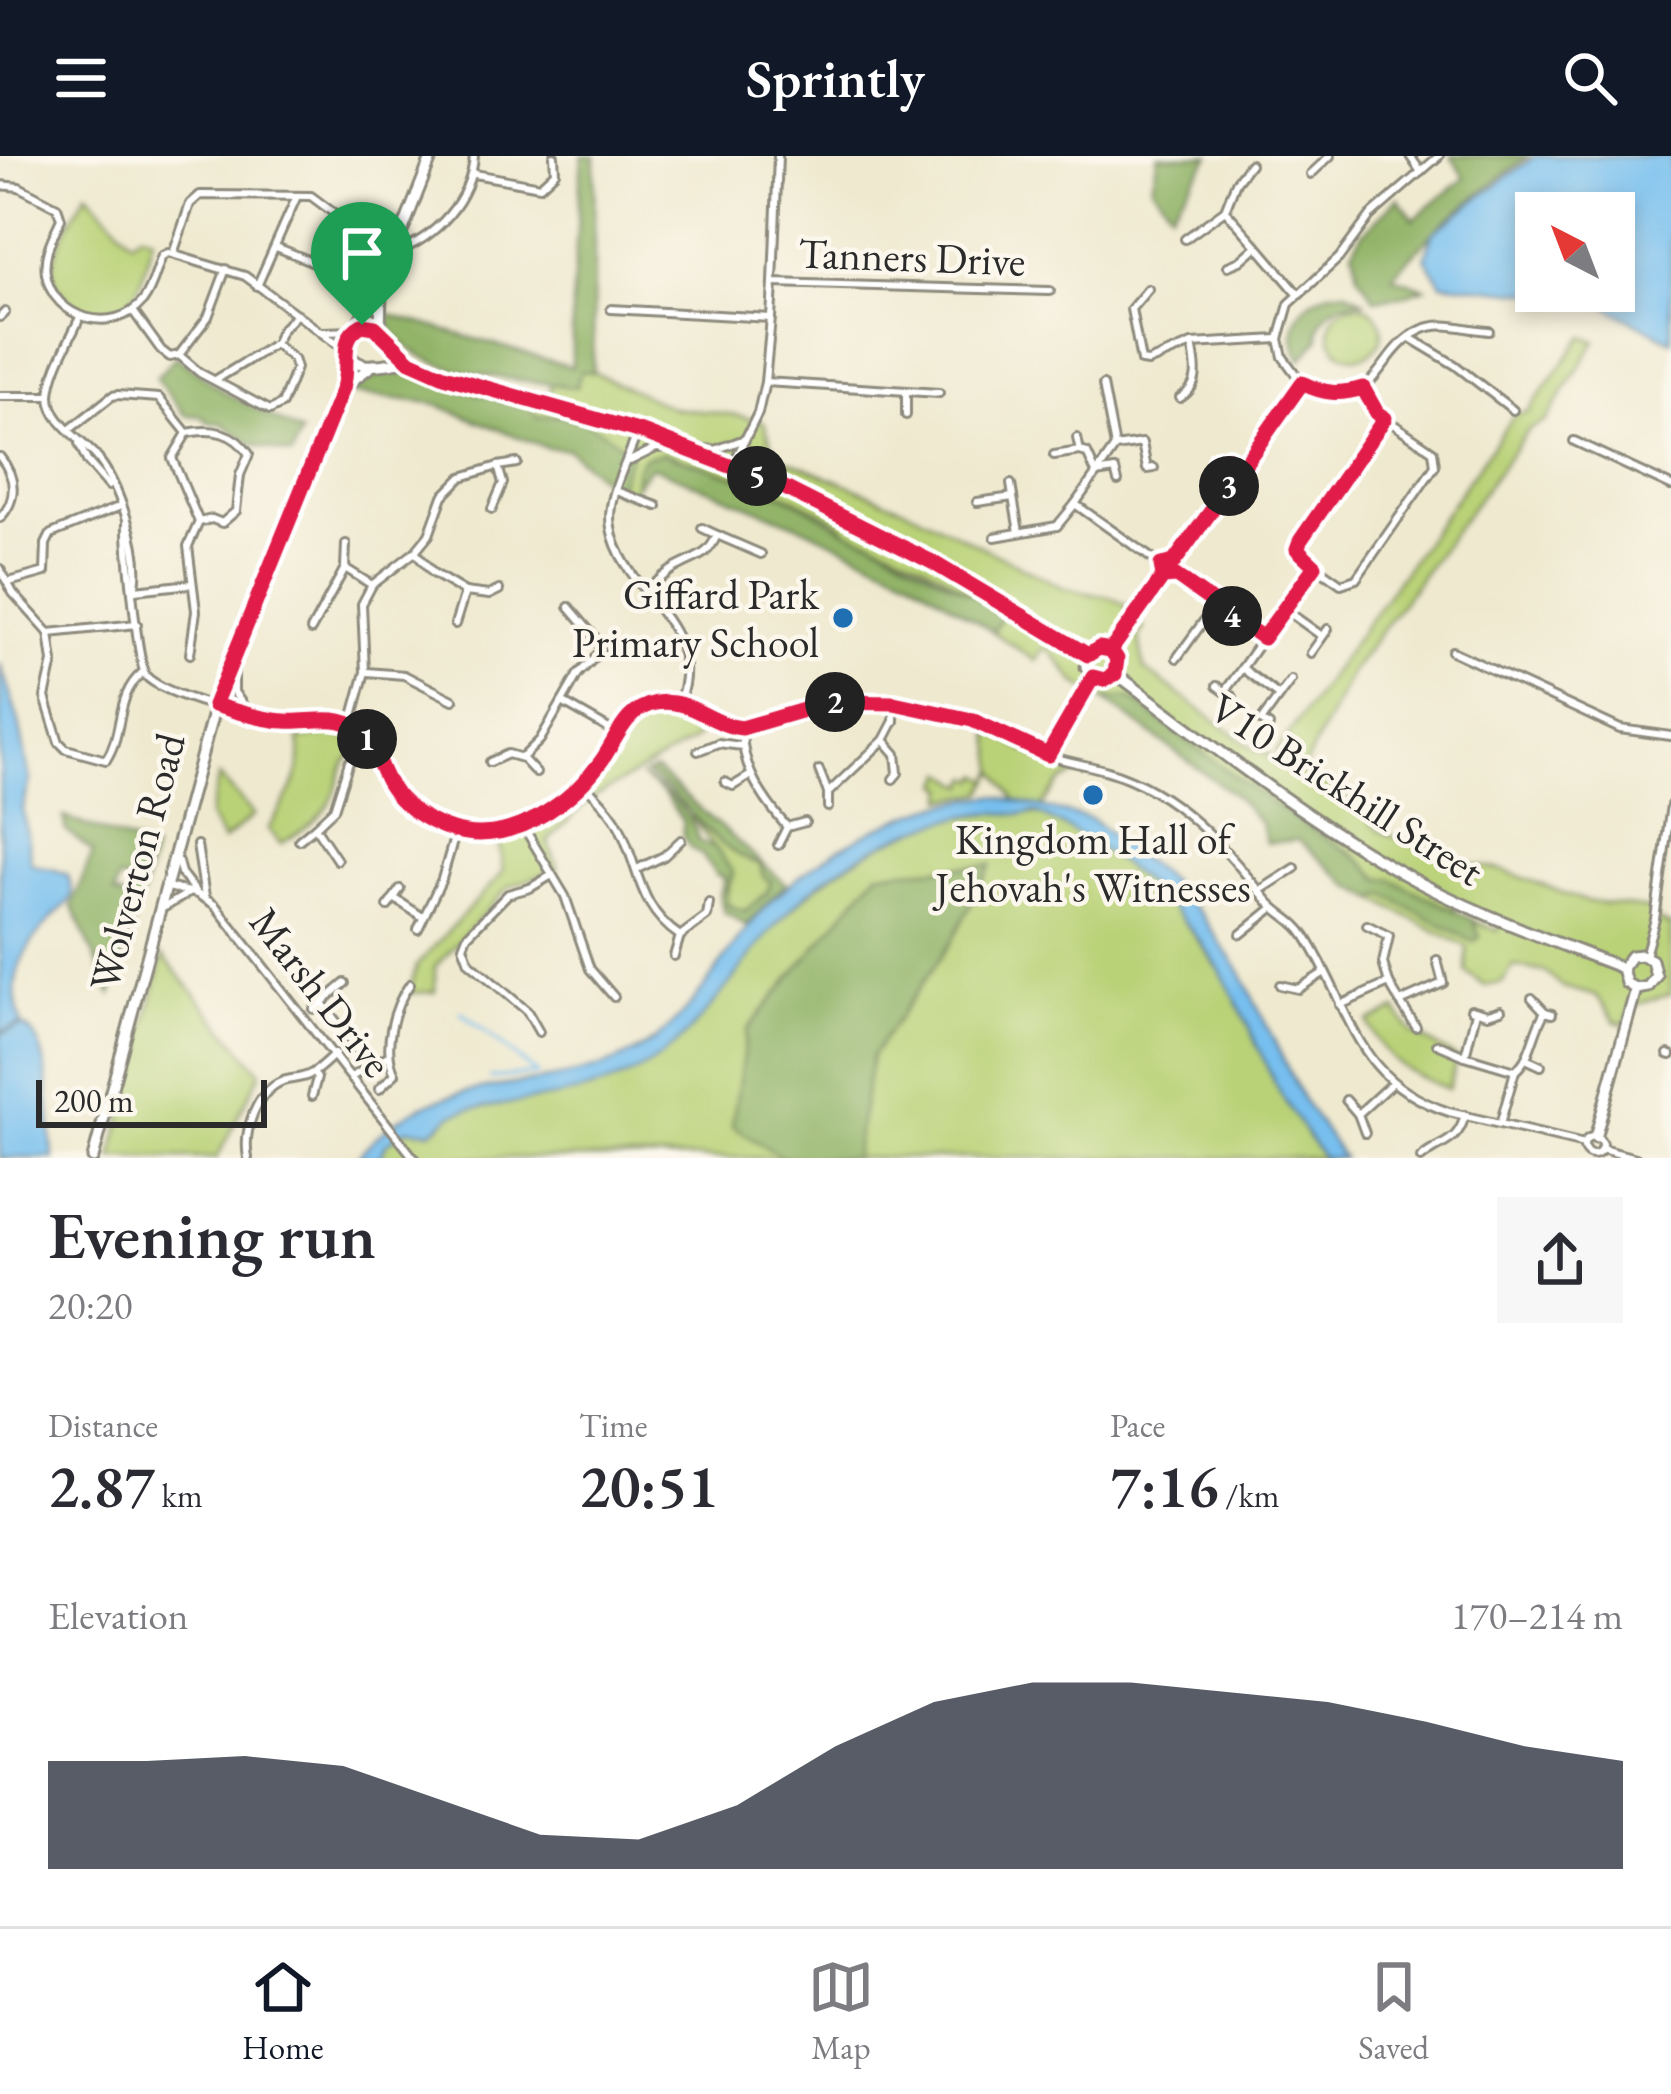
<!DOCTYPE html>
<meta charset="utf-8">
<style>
body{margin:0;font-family:"EB Garamond",serif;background:#f7f7f7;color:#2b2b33;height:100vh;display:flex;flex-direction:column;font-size:45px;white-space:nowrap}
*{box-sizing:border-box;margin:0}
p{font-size:39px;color:#7c7c81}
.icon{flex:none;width:66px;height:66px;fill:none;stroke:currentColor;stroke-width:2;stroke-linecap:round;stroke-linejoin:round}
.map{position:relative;height:1002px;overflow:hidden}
.drawer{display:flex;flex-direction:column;background:#fff;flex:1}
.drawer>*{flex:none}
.needle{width:78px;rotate:318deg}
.fabs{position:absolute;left:1515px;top:36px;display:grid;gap:24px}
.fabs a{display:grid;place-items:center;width:120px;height:120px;border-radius:0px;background:#fff;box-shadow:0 6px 18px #0003;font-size:60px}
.scale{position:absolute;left:36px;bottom:30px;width:231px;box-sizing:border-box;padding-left:12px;border:6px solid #2b2b2b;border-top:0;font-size:33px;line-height:42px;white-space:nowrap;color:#2b2b2b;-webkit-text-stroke:9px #fbf7ec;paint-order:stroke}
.pin{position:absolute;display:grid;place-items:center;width:102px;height:102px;color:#fff;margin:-123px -51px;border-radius:50% 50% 50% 0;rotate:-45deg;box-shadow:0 0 12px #0007}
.pin .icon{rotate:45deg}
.km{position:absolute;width:60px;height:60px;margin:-30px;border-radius:50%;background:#222;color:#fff;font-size:33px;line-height:60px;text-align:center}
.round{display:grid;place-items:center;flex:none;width:126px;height:126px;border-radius:0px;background:#f7f7f7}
.overview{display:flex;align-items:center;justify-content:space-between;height:204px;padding:0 48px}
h1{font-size:66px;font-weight:600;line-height:90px}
.metrics{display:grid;grid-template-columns:repeat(3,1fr);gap:18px;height:204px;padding:12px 48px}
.metrics div{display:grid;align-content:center}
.metrics b{font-size:60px;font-weight:600}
.metrics small{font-size:33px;font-weight:400}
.metrics p{font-size:33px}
.chart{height:336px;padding:24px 48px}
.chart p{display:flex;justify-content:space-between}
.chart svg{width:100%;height:216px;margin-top:12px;fill:#111827;opacity:.7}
header{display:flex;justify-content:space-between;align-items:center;height:156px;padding:0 48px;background:#111827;color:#fff;font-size:54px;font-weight:600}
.dock{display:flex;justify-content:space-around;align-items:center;height:168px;border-top:3px solid #e1e1e2;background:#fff;font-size:33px;color:#7c7c81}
.dock a{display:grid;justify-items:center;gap:6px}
.dock .on{color:#111827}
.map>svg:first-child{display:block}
</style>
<header><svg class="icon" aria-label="menu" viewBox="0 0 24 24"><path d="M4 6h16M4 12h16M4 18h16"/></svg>Sprintly<svg class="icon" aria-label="search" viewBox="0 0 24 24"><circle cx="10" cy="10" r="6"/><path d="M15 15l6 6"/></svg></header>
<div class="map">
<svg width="1671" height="1002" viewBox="0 0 1671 1002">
<rect width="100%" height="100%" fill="#fbf7ec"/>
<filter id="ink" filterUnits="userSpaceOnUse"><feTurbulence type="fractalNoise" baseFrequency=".00833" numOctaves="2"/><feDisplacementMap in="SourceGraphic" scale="24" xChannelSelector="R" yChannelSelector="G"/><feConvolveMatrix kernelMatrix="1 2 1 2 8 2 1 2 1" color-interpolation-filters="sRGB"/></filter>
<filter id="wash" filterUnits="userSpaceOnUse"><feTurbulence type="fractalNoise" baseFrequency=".004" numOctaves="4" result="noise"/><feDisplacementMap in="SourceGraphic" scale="48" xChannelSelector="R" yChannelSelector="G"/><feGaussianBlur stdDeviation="2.7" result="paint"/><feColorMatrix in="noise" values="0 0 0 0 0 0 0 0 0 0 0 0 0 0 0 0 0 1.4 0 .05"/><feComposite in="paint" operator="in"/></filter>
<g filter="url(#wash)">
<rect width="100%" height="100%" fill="#efe9cf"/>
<!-- green -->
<g fill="#b9d277" stroke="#727e51" stroke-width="3">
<path d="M87,36L132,85L141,77L153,81C147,100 144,129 130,143C100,173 47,146 54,104C58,81 77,57 87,36Z"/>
<circle cx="1356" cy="175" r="26"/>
<path d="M1583,180L1596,185L1546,265L1528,274L1352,515L1302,615L1276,596L1515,258L1528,256Z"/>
<path d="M401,211L546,247L552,227L576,231L581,215L593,216L673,252L736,259L764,266L776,299L909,354L1064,432L1112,442L1129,451L1126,456L1144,472L1139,480L1144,513L1256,594L1270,598L1269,601L1298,619L1306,614L1357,651L1378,674L1451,705L1502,714L1585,745L1656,754V764L1671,770V838L1631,850L1625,869L1615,865L1597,840L1562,831L1545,816L1514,810L1502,827L1485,830L1466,816L1467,791L1376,744L1384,738L1473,785L1480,781L1473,764L1497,775L1501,765L1450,743L1457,756L1390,723H1380L1350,695L1324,683L1248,630L1131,542L1104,543L1076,527L1049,493H1043L1036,505L993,476L1000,462C970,433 914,399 874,385C868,383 862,384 856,381C848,378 842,368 835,364C782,332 720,314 662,297L637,312L635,330L628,339L616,335L558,258L538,261L529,252L395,214L364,225L380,214Z"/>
<path d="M659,552H680L710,566L693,585L588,645L548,685L558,713L509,731L435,811V836L409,837L417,809L503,716L499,686C539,664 578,643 607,606C627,581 627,566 659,552Z"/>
<path d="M990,575L1041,603L1081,615L1060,627L1041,651L1016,645L996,615L983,637L945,643L947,632L941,628L946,616L966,630L971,621L977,624L981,619L991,624L996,614Z"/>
<path d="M333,579L349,582L359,594C338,607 342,623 332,643C322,664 299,676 281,688L268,673C286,646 306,616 299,583Z"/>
<path d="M219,620L254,659L223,685L209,660Z"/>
<path d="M1011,656L1043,659L1098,688L1154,734L1183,764L1219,813L1245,857L1279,933L1323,1002H380L386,988L406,973L432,975C441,971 444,963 453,958C466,949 490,949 506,947C557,940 612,933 655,904C695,877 723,833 753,795C816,717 909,657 1011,656Z"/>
<path d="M691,660C714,679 732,702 760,708L762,717L771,725L767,737L745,755L740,757L725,745L733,717Z"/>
<path d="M163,800L261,916L217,1002H112Z"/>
<path d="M1396,854L1412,877L1457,902L1448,933C1407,916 1386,907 1368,866Z"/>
</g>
<!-- forest -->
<g fill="#92b468" stroke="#5e704a" stroke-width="3">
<path d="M582,0H595L593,216L581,215L576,232C522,220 401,225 385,157L572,211V148Z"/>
<path d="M1158,0H1210L1171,55L1152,30Z"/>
<path d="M1451,0H1528L1444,66L1392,120L1425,132L1402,140L1375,143L1358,119L1353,93L1362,78L1398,42L1414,63L1465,22Z"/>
<path d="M1333,135H1347L1366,146C1340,143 1316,157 1319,183L1301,204C1284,172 1299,145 1333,135Z"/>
<path d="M176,200L224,236L301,277L292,299L252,288L221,267H209L201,260L185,259L156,222Z"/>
<path d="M394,214L529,252L538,261C576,255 603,273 631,297L616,335L568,293L547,292L432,247L348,237L364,225Z"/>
<path d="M662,297C708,311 753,325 797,346C821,357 849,381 873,384L981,444L1001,462L993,476L910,421L800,370L651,310L635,330L637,312L643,302Z"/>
<path d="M1131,542C1185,584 1240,625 1297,664C1326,684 1357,696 1380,723H1390L1473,764L1480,781L1473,785L1384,738L1376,743L1351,730L1298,684L1266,687L1261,668L1234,639L1104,543Z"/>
<path d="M655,614L786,728L746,769L724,756L720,742L724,721L716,719L702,699L691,692L683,680V666L664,638L640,620C665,634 694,657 698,685L716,692L733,717L726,732L727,749L745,755L767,737L771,725L764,722L760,708C712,696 690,644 646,618Z"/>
<path d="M64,661L153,694L145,730L119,723L114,738L130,744L135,731L144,733L111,839L72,749L93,696L66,675Z"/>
<path d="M991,709L952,785L872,900L854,1002H783L732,970L747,874L878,716Z"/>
</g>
<!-- water -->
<g fill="#77bfef" stroke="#51758d" stroke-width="3" fill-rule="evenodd">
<path d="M1535,0H1671V185L1594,144L1441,127L1425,102L1433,77ZM1536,57H1614V135H1536Z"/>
<path d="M0,507L19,566L30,624L23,652L31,707C44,714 58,712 68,719C69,724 72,733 72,738C70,749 59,753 53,761C22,794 5,823 22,868L0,876Z"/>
<path d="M995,640L1091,663L1170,725L1201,759L1240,815L1303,944L1343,1002H1323C1307,980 1291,957 1278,933C1250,879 1232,822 1191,774C1149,724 1100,687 1041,659C1031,654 1034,658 1024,658C1012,659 1000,656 987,657C920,664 849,698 800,744C747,793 713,865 653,906C601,941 530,944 469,953L453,958L432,975L406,973L386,988L380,1002H357C439,899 552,952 649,888C692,859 717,809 749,770C808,699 904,647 995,640Z"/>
<path d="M22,870C56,884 46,969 54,1002H0V878Z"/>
</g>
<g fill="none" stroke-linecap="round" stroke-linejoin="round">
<!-- stream -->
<path stroke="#77bfef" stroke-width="3" d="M461,856L537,918L490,922"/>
</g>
</g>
<g filter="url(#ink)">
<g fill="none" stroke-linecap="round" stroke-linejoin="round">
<!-- street casing -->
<g stroke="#8d8a7d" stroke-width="12">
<g id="street">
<path d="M778,0L773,127L1050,135"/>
<path d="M1410,0L1421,16"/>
<path d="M474,18L540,30L555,16L554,0"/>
<path d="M1311,18L1330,0"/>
<path d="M0,29L19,31L57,51L61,63C53,80 43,98 46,118C53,163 114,180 143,145C153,132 156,115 162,100L168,97L245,120L346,195"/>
<path d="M1185,83L1225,54"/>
<path d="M1257,90L1298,138"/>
<path d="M395,96C436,82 471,44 474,0"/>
<path d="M173,98L190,48L200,39L311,40L343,64L345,70L329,105L321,109L276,91"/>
<path d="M1228,110L1240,105L1257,90L1225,54L1236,26L1250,8"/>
<path d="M257,130L297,40"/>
<path d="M1148,133L1131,153L1141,205L1148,206L1192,188C1196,209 1202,229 1180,242"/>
<path d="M611,153L771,162L773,127"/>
<path d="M133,155L161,194L170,201L179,199L200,217L270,254L282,248L296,212L293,203L275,188L282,173L297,158"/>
<path d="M0,161L5,156"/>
<path d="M80,161C70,184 51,215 50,240C50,265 80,283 95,299C118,324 142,396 135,430"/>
<path d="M771,162L765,226L939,237"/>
<path d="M324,176L352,175"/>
<path d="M1410,182L1455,209L1513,254"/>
<path d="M1192,188L1278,183"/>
<path d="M179,199L208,161L226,113"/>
<path d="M217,223L275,188"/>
<path d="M1302,227L1283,201L1279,183L1289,148L1339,102L1370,60L1439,0"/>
<path d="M1103,229L1115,291"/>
<path d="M1363,232L1377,257L1433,295L1435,310L1356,423L1341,428L1301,400L1297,393L1385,262"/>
<path d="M0,240H50"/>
<path d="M906,259V237"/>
<path d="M69,274L112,240L118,239L159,242L187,277"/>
<path d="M638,274C629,304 605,341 611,372C623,438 709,470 679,546"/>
<path d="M187,277L172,302L199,366L188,390L196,455L190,498"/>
<path d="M187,277C213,272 234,276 249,298L240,319L236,355L222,367L212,363L199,366"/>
<path d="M1574,285L1671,330"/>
<path d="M79,288L87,305L109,330"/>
<path d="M695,292L715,294L745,283"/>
<path d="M1080,295L1087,297L1096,317L1115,314L1118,325"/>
<path d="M1054,299L1080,295L1077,282"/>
<path d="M0,301C16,321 18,343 0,362"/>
<path d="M630,305L656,292L673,291"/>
<path d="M498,310L517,307"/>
<path d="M732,310L758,257L765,226"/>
<path d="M1154,312L1147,313L1142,287L1115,291L1075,348L1161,409"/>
<path d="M1011,328L1013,341"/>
<path d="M1230,329L1215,315L1217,304L1228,302L1242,312"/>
<path d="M616,335L657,350"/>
<path d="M977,346L1013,341L1019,376"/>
<path d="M127,367C126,385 138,511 146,520C163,539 257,564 284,565C307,567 335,557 356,572C375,585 377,607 388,626C408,663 458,682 498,676C538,671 579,636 601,604C620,578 628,549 665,546C694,544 714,569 742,572C786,565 817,543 865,545C899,546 940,553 972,564C995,572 1015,588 1037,596C1060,605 1085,608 1108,615C1179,637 1222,689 1267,744C1279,759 1295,763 1306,781C1353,855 1353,924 1449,956L1584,988"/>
<path d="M702,372L717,379"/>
<path d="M995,381L1057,370L1075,348"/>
<path d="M415,396L433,417L465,436"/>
<circle cx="1169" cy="414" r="9"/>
<path d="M1174,406L1302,227C1379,265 1373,196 1421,174C1442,164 1467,174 1489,175"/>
<path d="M345,412L372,429"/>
<path d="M0,413L13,437L49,477L137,468"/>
<path d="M1176,420L1216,448"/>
<path d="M9,426L45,416L46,388L51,378L121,350"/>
<path d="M135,434L191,428"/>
<path d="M646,435C656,427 667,415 679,410C698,400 708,400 717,379L761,398"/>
<path d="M569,451L598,485L601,495L578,518L562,546L616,577"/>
<path d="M1284,453L1315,410"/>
<path d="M455,468L465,436L489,439L499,434"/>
<path d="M311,474L345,412L346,388"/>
<path d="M49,477L53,506L45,541L59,586L66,593L106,604C125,575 114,540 143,516"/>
<path d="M1263,482L1284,453L1322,480"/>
<path d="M1111,494L1163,421"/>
<path d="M1452,495L1620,573L1671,580"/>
<path d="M1311,497L1328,473"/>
<path d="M1177,502L1216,448L1263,482L1242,512L1279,540L1261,565L1269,570"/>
<path d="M234,504V536L249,558"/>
<path d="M367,516L404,519L453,544"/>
<path d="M1217,530L1233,541"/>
<path d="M1225,535L1242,512"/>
<path d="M1279,540L1291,524"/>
<path d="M351,567L365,516L362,448L372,429L415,396L429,379L443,340L462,321L498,310L503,327L492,353"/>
<path d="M742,572C741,611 762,642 787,671L778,689"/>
<path d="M884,584L896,598L898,617L893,623"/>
<path d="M698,595L718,587L742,590"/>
<path d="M1048,599L1093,521"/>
<path d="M522,602L536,617"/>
<path d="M490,606L508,598L522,602L540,584L562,546"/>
<path d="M819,614L828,637"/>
<path d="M582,626C595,639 612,655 620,672C640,715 638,751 680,780L674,800"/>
<path d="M725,626L733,630L751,619"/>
<path d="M828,651V637L884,584L894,565V547"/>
<path d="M523,670L565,740L590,813L614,841"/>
<path d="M315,671L334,653L349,606L372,592"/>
<path d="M787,671L805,666"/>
<path d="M299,684L315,671L337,704"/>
<path d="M197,689L205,741"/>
<path d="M176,699L181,717L195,735"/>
<path d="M637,713L664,700L681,684"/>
<path d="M168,731L197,738L215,749L414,1002"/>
<path d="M1259,735L1295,712"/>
<path d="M394,742L421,760"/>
<path d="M388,750L400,733"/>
<path d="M163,752L187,738"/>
<path d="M1367,769L1389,780L1383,807L1389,827"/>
<path d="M418,773L442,723L456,675"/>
<path d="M1241,778L1273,752"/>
<path d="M680,780L707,760L709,747"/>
<path d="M1645,800L1655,763L1671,649"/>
<path d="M1280,829L1298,833L1325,816"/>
<path d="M1532,842L1545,856"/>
<path d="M323,848L369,909"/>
<path d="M1340,849L1389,827L1400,846"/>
<path d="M314,853L345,827"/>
<path d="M1471,853L1488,858L1501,854"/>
<path d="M1416,871L1400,846L1443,827L1437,804"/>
<path d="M539,876L527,855L469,806L463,790L467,780L508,738L530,732L552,719"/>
<path d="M1437,888L1465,900L1476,856"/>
<path d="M1668,898L1671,899"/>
<path d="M1465,900L1515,915L1501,965"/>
<path d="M1528,904L1541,910"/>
<path d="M1515,915C1533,900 1532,876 1545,856L1552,858"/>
<path d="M353,920L386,901"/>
<path d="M379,933L395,918C382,893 393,851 410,828"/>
<path d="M312,940L317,922L313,917"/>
<path d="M1346,944L1358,958"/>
<path d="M1365,977L1358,958L1392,927"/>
<circle cx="1593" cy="990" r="9"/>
<path d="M1601,993L1636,1002"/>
<path d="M248,1002C243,976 255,936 283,925C292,922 303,923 312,917C320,913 328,904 335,898"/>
<path d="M1421,1002C1441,985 1458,988 1465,959"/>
</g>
</g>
<!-- secondary casing -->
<g stroke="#8d8a7d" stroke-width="15">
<g id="secondary">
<path d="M356,172L375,171L411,205L444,220L645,277L779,329L932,406L1088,499"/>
<path d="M380,174L381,135"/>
<path d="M411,205C385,206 354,221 345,189L383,124L432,0"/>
<path d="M344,231L373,209"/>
<path d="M1088,499L1099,492L1111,494L1117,503L1115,517"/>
<path d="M1088,499L1086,511L1093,521L1104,524L1115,517"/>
<path d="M1115,517C1208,586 1301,660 1402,717C1472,757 1548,783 1622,812"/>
<path d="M1622,812L1631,800L1641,799L1652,804L1656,820"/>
<path d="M1622,812L1626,827L1636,833L1648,831L1656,820"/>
<path d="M1595,982L1636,833"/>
<path d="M93,1002L220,531L343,232L349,213L347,198"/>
</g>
</g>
<!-- street -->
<use href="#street" stroke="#fff" stroke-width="6"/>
<!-- secondary -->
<use href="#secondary" stroke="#fff" stroke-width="9"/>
</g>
</g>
<g fill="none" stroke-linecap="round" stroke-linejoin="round" filter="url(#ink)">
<!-- route casing -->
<g stroke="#fff" stroke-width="24">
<path id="route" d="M362,169C337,182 351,206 343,232L214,549C237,555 261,564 285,565C308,567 337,557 356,572C373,585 376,601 384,618C399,653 443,678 480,678C528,677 575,642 602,604C618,581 625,553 656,547C690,541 710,569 742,572L831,546L894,547L972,564L1048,599L1093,521L1104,524L1115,518L1117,503L1111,494L1163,421L1161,409L1174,406L1230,329L1215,315L1217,304L1228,302L1242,312L1302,227C1324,238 1340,239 1363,232L1377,257L1385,262L1300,385L1297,393L1315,410L1263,482L1176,420L1163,421L1111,494L1099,492L1088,499L932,406L779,329L645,277L444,220L410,205L375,171L362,169"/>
</g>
<!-- route -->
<use href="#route" stroke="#e11d48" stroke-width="15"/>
</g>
<!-- markers -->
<g fill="#1f6fb2" stroke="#fbf7ec" stroke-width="4.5">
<circle cx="843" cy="462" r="12"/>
<circle cx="1093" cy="639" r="12"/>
</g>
<g text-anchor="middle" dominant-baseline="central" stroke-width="9" stroke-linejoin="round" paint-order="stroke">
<!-- street labels -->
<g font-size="42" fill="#2b2b2b" stroke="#fbf7ec">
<text transform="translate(912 101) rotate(2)">Tanners Drive</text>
<text transform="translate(1347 633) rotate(33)">V10 Brickhill Street</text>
<text transform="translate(137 706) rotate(-75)">Wolverton Road</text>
<text transform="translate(321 836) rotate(52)">Marsh Drive</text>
</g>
<!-- poi labels -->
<g font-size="42" fill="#2b2b2b" stroke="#fbf7ec" text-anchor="end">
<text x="819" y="438">Giffard Park<tspan x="819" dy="48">Primary School</tspan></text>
<text x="1093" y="683" text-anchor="middle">Kingdom Hall of<tspan x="1093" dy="48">Jehovah's Witnesses</tspan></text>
</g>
</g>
</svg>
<div class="fabs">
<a><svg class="needle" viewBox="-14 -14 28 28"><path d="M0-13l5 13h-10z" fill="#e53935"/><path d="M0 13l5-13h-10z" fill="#7c7c81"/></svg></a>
</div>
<div class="scale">200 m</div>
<div class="pin" style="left:362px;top:169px;background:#1e9e55"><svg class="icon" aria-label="arrive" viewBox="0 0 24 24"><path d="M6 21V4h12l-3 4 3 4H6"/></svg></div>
<b class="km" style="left:367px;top:583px">1</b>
<b class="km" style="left:835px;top:546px">2</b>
<b class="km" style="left:1229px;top:330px">3</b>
<b class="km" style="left:1232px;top:460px">4</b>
<b class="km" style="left:757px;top:320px">5</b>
</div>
<section class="drawer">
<div class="overview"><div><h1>Evening run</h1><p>20:20</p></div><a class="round"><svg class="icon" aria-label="share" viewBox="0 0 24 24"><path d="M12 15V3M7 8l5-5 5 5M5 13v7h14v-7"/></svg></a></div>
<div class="metrics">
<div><p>Distance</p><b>2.87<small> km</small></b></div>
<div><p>Time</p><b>20:51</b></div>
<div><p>Pace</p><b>7:16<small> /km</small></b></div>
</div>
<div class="chart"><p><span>Elevation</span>170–214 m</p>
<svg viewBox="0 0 160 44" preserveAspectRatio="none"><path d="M0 44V22L10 22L20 21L30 23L40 30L50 37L60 38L70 31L80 19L90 10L100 6L110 6L120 8L130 10L140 14L150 19L160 22V44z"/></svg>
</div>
</section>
<nav class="dock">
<a class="on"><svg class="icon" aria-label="home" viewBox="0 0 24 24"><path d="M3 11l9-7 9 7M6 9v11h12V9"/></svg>Home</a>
<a><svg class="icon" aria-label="map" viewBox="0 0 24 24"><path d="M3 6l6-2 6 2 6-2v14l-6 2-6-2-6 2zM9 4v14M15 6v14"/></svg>Map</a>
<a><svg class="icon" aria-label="saved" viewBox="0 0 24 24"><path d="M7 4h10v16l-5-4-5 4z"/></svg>Saved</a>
</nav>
